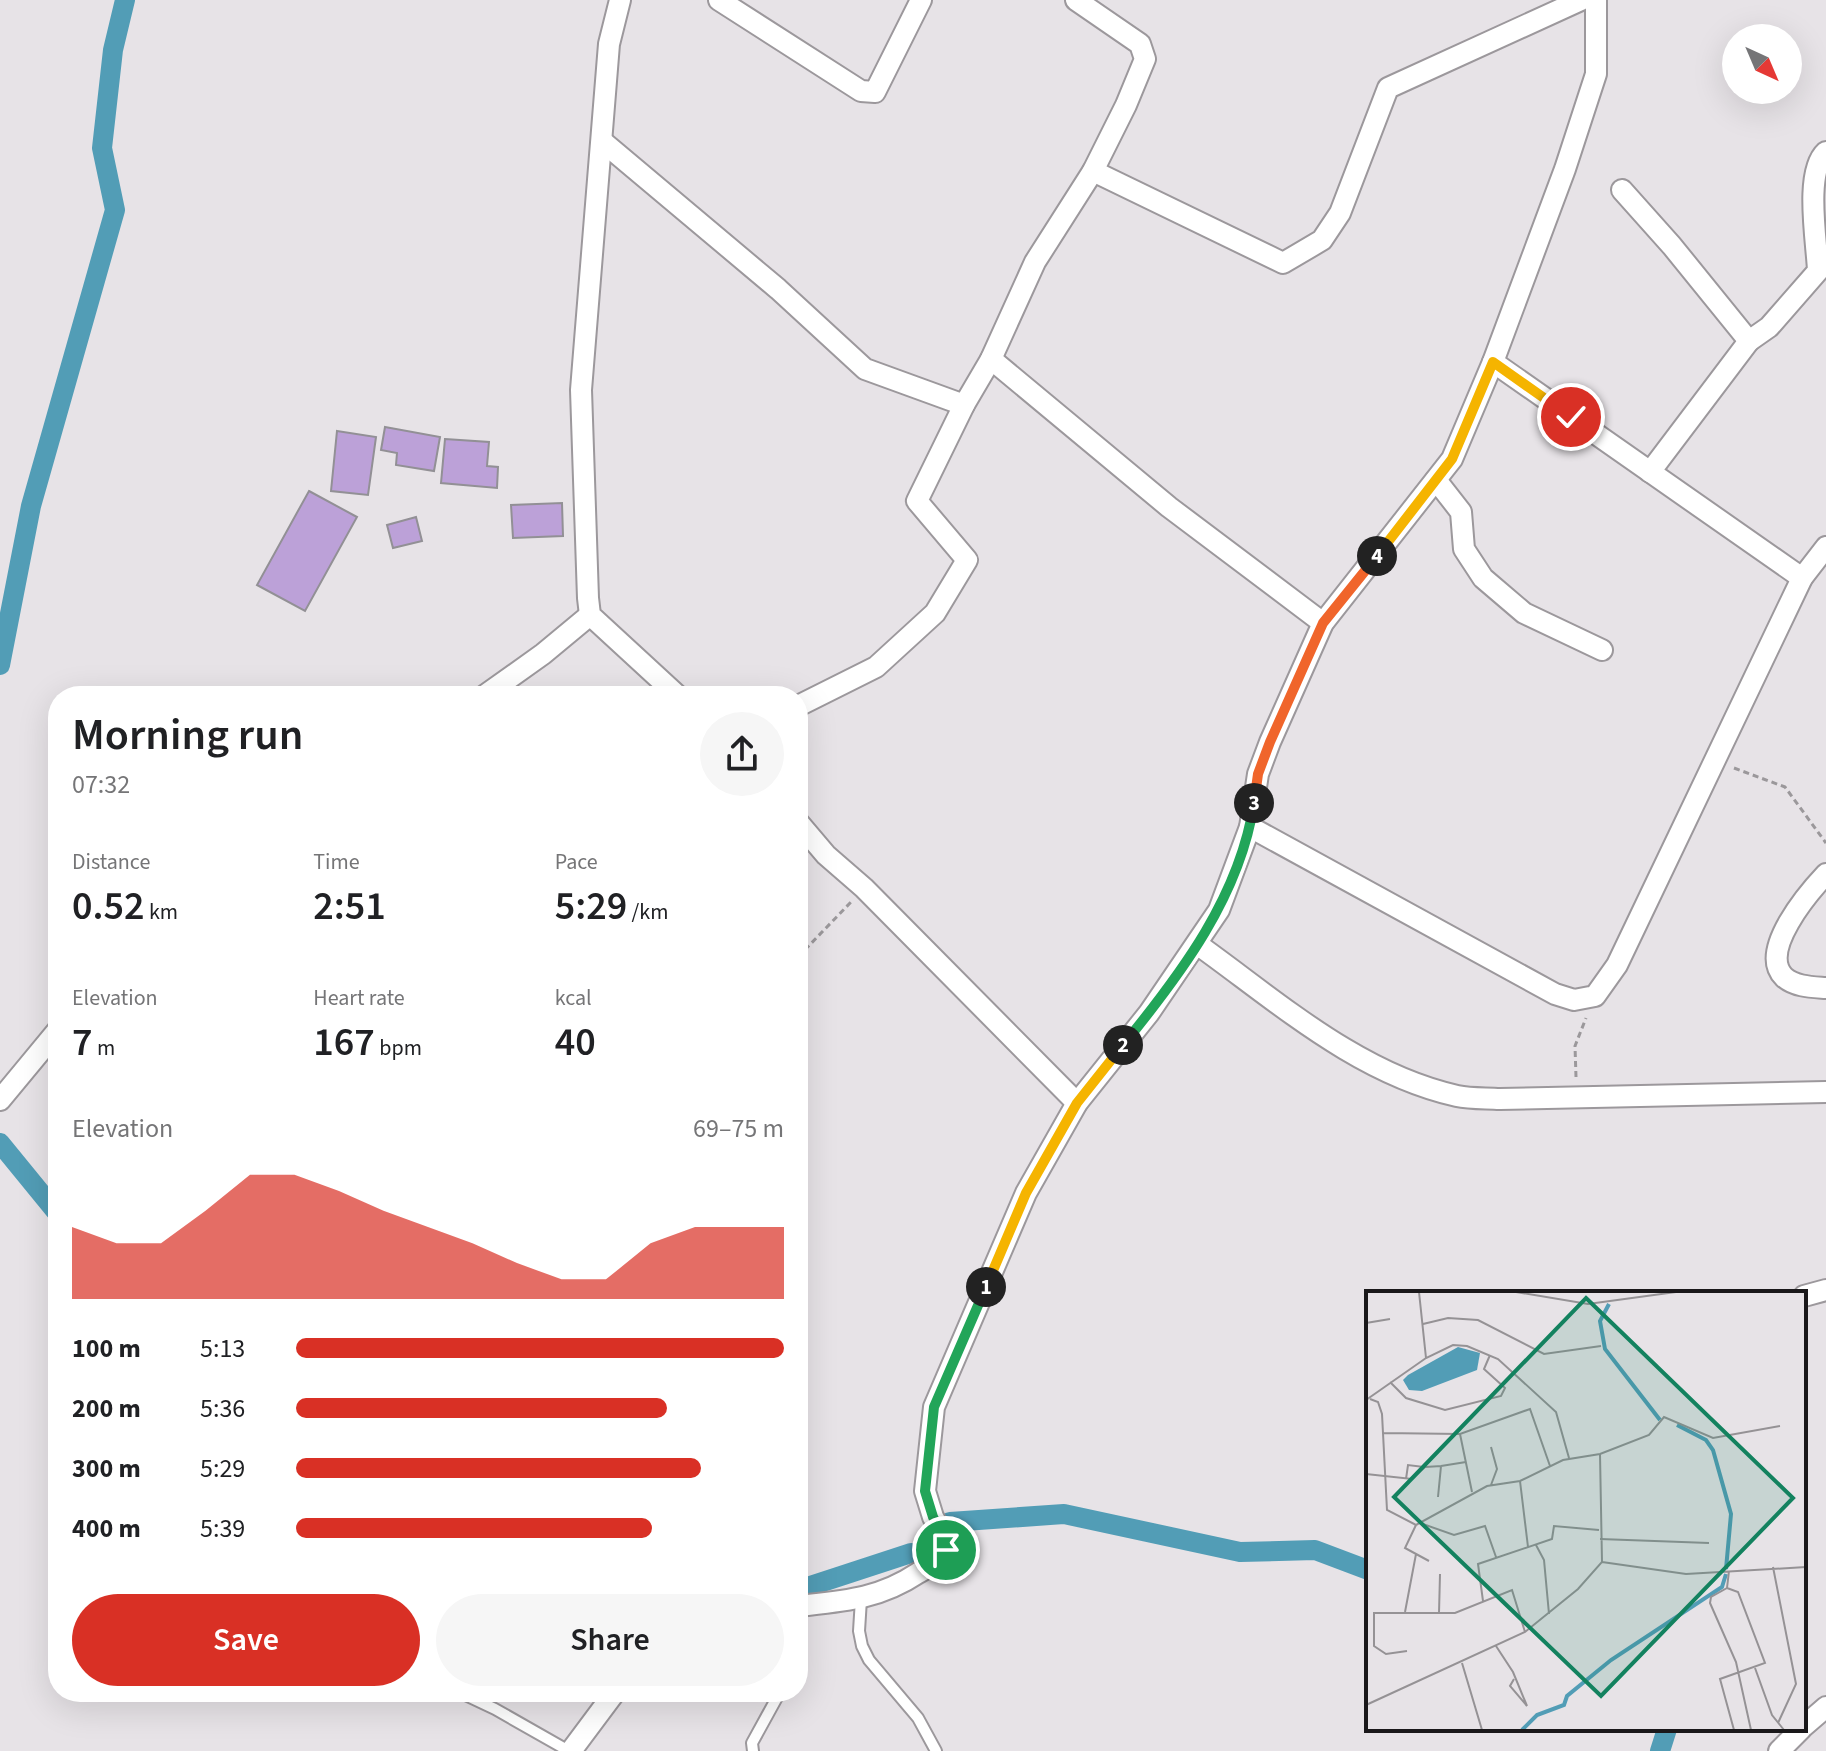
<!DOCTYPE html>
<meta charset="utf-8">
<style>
body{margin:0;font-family:"Source Sans 3",sans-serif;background:#f6f6f6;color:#202124;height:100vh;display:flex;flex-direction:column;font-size:30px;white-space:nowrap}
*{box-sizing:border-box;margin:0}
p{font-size:26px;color:#757577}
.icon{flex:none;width:44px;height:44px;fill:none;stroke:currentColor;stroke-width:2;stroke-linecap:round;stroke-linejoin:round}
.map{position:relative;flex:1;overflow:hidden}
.sheet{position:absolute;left:48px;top:686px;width:760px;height:1016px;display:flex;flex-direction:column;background:#fff;border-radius:32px;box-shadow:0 8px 32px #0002}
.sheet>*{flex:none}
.needle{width:52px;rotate:136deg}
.controls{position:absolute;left:1722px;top:24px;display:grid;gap:16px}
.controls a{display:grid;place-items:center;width:80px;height:80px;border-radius:50%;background:#fff;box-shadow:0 8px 32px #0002;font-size:40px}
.pin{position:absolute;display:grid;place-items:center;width:68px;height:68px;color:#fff;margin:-34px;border:4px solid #fff;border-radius:50%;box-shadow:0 2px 8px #0007}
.km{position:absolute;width:40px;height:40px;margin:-20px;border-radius:50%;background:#222;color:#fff;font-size:22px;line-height:40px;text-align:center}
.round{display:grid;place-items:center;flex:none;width:84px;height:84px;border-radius:42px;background:#f6f6f6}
.head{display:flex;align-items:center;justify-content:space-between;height:136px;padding:0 24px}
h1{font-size:44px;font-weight:600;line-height:60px}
.figures{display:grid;grid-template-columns:repeat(3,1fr);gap:12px;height:136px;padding:8px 24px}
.figures div{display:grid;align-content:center}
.figures b{font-size:40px;font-weight:600}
.figures small{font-size:22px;font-weight:400}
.figures p{font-size:22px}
.chart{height:224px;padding:16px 24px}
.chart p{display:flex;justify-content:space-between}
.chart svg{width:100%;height:144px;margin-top:8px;fill:#d93025;opacity:.7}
.action{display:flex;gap:16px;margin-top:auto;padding:16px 24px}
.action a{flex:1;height:92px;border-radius:48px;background:#d93025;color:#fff;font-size:32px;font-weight:600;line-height:92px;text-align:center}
.action a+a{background:#f6f6f6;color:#202124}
ul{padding:0 24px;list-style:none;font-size:26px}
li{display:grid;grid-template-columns:128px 96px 1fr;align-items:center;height:60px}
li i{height:20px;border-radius:10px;background:#d93025}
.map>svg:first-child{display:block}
</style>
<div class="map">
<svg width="1826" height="1751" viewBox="0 0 1826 1751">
<rect width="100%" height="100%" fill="#e7e3e7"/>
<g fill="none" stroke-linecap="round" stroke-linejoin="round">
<!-- canal -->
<g stroke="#529db6" stroke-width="20">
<path d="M0,665L31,506L115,210L102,148L113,50L125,0"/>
<path d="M0,1143L58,1214"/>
<path d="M950,1522L1064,1514L1240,1552L1315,1550L1368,1570"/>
<path d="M798,1590L911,1553"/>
<path d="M1660,1751L1667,1729"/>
</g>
</g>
<!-- building -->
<g fill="#bca1d8" stroke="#929095" stroke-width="2">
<path d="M385,427L440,437L434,471L396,465L397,453L381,450Z"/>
<path d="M337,431L376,437L368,495L331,491Z"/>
<path d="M445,439L489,442L487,466L498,467L497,488L441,483Z"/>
<path d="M309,491L357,517L305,611L257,585Z"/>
<path d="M562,503L563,536L513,538L511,505Z"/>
<path d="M416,517L422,541L393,548L387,525Z"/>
</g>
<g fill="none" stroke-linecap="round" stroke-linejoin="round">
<!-- service casing -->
<g stroke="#9c989c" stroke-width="14">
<g id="service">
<path d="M861,1599L859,1631L862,1646L869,1660L918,1718L936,1751"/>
<path d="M459,1692L495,1709L569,1751"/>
<path d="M753,1751L752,1743L780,1692"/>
</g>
</g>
<!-- minor casing -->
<g stroke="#9c989c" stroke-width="24">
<g id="minor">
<path d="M620,0L609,44L581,390L588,598L590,615L678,696"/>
<path d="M719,0L861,91L875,92L921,0"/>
<path d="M603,142L778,289L865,369L964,405"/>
<path d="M1093,171L1283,263L1322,240L1340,213L1388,88L1581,0"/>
<path d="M1622,190L1672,246L1749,341L1769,327L1818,271C1817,243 1804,172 1826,152"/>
<path d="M991,359L1169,507L1323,623"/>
<path d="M1493,362L1802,578"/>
<path d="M1650,472L1749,341"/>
<path d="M1436,480L1461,512L1464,549L1483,578L1524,613L1602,650"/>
<path d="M484,696L543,654L590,615"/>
<path d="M798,706L876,667L935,613L967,560L917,501L964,405L991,359L1035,262L1093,171L1126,105L1145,59L1140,44L1076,0"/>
<path d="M798,822L826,855L864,888L1077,1103"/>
<path d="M1250,827L1555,994L1574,1000L1595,996L1617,965L1802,578L1826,547"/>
<path d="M1826,874C1809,892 1758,951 1784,977C1795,987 1813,987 1826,988"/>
<path d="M1197,944C1278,1002 1358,1074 1457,1096C1471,1099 1486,1098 1500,1099L1826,1092"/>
<path d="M0,1100L58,1030"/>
<path d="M1804,1296L1826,1290"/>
<path d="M798,1606C844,1601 879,1599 918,1573C932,1565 943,1559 948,1543L933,1517L925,1491L934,1407L1026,1193L1077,1103L1149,1013L1219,910L1250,827L1258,774L1270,742L1323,623L1452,459L1493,362L1565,169L1596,74V0"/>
<path d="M1804,1726L1826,1707"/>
<path d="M571,1751L615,1692"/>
<path d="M1779,1751L1801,1729"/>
</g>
</g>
<!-- path -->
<g stroke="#9b989b" stroke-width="3" stroke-dasharray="6 4" stroke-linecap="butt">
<path d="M1734,768L1785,787L1826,843"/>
<path d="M798,957L851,902"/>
<path d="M1576,1077L1575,1046L1586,1018"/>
</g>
<!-- service -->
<use href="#service" stroke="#fff" stroke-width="10"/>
<!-- minor -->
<use href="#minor" stroke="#fff" stroke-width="20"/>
</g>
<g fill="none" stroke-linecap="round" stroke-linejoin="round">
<!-- split-1 casing -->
<g stroke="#fff" stroke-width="16">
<path id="split-1" d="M946,1550L948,1543L933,1517L925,1491L934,1407L986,1287"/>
</g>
<!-- split-2 casing -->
<g stroke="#fff" stroke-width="16">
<path id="split-2" d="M986,1287L1026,1193L1077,1103L1123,1045"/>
</g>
<!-- split-3 casing -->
<g stroke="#fff" stroke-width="16">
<path id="split-3" d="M1123,1045C1181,974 1240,896 1254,803"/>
</g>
<!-- split-4 casing -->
<g stroke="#fff" stroke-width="16">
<path id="split-4" d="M1254,803L1258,774L1270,742L1323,623L1377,556"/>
</g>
<!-- split-5 casing -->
<g stroke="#fff" stroke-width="16">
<path id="split-5" d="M1377,556L1452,459L1493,362L1571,417"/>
</g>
<!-- split-1 -->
<use href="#split-1" stroke="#22a559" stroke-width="10"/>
<!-- split-2 -->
<use href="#split-2" stroke="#f5b400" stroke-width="10"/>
<!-- split-3 -->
<use href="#split-3" stroke="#22a559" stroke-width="10"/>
<!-- split-4 -->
<use href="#split-4" stroke="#f0652b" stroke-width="10"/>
<!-- split-5 -->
<use href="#split-5" stroke="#f5b400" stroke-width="10"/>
</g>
<!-- overview -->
<g transform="translate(1366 1291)">
<rect width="440" height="440" fill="#e7e3e7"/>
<path d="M92,56L114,62L111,79L56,100L43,99L37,89L42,84Z" fill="#529db6"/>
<path fill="none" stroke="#529db6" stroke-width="4" d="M243,13L234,30L239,58L294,129M311,134L340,149L347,159L365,223L360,278M156,439L171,424L198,414L201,405L245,369L356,296L360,283"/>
<path fill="none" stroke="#959295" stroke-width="2" d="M53,1L60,67M150,1L222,13L310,1M0,32L24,28M57,33L82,27L112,29L178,63L235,55M24,91L40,107L79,119L135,105L139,97L118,78L124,64M4,108L12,111L16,123L21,219L50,234L121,195L154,190L197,169L234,163L283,144L298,126L347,147L414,135M0,109L60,67L87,54L101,55L132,68L190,121L203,167M17,142L94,143L164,118L184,175M94,143L106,201M125,156L131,178L125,194M75,175L100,171M0,183L46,188L59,176L75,175L72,206M40,188L42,174L58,176M154,190L162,256M54,232L88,244L119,235L130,266M50,234L39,257L63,270M234,248L343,252M170,254L178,269L183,323M236,271L320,283L440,276M407,276L430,393L412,432M363,280L361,297L345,306L344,312L370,371L385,439M361,297L372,301L399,372L354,388L368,439M117,310L112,273L186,248L188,235L233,239M39,321L50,263M73,322L74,283M130,355L147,381L161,415L144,395L148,388M41,360L20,363L8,355V322H89L146,299L159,341M96,372L116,439M389,377L406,424L418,439M0,414L159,341L212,298L236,271L234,163"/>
<path fill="#13825f" fill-opacity="0.15" stroke="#13825f" stroke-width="4" d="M220,7L427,207L235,405L28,206Z"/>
<rect width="440" height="440" fill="none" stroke="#1a181a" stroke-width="4"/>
</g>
</svg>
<div class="controls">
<a><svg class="needle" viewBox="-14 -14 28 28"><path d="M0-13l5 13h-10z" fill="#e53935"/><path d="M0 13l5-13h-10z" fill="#757577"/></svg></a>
</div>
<div class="pin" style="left:946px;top:1550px;background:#1e9e55"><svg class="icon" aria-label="arrive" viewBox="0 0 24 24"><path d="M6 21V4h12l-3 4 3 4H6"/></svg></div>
<div class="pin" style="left:1571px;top:417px;background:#d93025"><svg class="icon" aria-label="check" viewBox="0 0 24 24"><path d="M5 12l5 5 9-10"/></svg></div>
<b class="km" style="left:986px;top:1287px">1</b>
<b class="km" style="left:1123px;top:1045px">2</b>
<b class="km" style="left:1254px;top:803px">3</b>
<b class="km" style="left:1377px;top:556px">4</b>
<section class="sheet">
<div class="head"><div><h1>Morning run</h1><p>07:32</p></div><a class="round"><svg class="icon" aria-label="share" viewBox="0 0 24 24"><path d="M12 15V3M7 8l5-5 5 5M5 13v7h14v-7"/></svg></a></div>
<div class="figures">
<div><p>Distance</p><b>0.52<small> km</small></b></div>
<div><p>Time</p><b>2:51</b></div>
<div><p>Pace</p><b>5:29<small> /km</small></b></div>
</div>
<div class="figures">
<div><p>Elevation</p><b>7<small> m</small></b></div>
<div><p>Heart rate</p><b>167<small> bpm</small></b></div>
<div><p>kcal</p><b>40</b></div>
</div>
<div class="chart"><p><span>Elevation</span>69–75 m</p>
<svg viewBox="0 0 160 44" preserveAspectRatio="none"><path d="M0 44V22L10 27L20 27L30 17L40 6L50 6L60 11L70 17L80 22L90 27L100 33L110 38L120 38L130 27L140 22L150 22L160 22V44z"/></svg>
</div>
<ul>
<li><b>100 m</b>5:13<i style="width:100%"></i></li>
<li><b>200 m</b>5:36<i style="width:76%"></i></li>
<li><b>300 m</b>5:29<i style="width:83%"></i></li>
<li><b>400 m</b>5:39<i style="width:73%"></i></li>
</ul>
<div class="action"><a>Save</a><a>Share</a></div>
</section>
</div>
